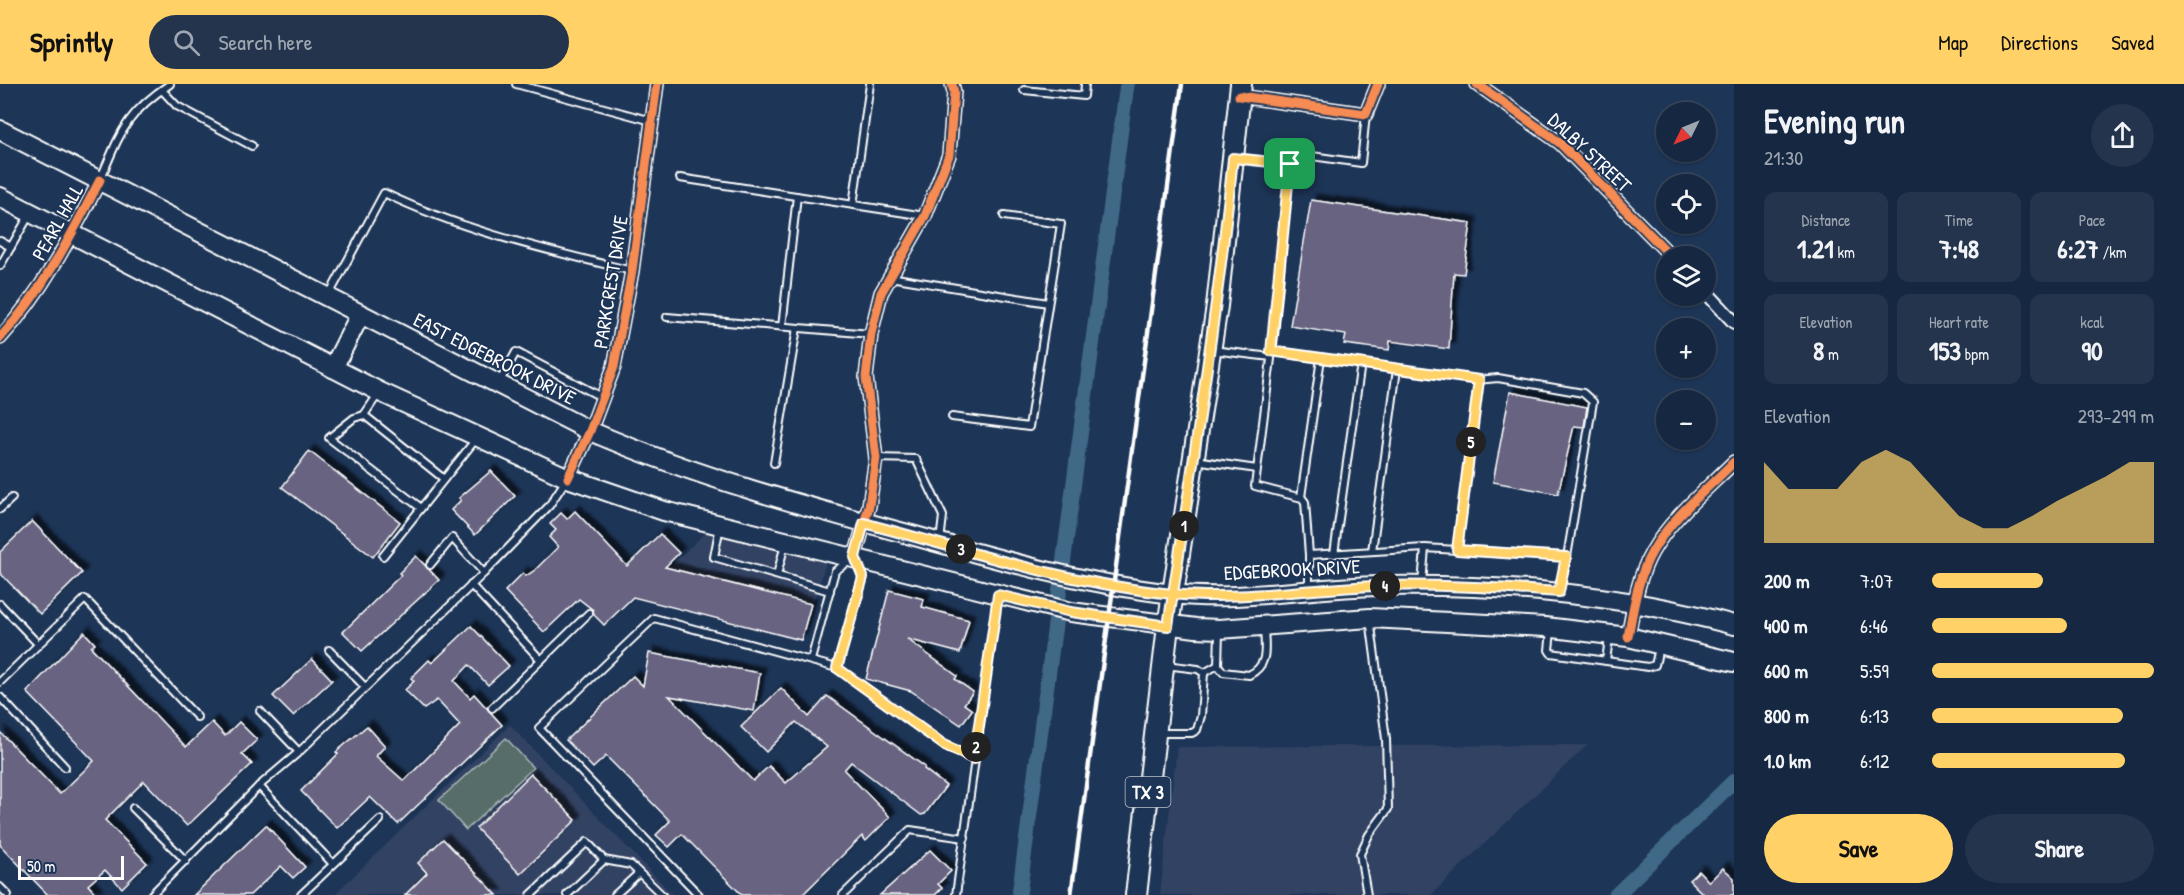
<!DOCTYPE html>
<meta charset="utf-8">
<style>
body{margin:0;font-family:"Patrick Hand",sans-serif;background:#23344c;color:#f1f3f6;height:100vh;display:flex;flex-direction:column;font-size:22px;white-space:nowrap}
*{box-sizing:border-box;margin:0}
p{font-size:20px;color:#9ea6b1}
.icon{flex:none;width:33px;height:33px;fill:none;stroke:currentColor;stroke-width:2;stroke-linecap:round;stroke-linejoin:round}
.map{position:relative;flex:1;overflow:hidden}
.sheet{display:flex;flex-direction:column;background:#162841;width:450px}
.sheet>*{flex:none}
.needle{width:39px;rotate:227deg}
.controls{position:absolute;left:1656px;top:18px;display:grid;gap:12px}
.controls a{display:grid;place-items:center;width:60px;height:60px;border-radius:50%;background:#162841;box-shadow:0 2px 4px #0004,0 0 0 2px #35445a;font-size:30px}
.scale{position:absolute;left:18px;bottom:15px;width:106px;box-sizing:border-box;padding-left:6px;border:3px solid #fff;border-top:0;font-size:16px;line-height:21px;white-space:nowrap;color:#fff;-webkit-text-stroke:4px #1d3557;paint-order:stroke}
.pin{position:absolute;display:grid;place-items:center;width:51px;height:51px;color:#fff;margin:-26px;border-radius:12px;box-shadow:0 3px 9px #0006}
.km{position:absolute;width:30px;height:30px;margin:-15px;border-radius:50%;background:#222;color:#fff;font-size:16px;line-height:30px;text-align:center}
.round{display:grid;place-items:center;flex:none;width:63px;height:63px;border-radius:32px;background:#23344c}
.head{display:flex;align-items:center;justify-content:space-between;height:102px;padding:0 30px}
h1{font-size:33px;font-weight:700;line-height:45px}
.metrics{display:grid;grid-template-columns:repeat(3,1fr);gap:9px;height:102px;padding:6px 30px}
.metrics div{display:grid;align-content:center;border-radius:12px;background:#23344c;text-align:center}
.metrics b{font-size:26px;font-weight:700}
.metrics small{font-size:16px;font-weight:400}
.metrics p{font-size:16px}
.chart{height:168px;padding:12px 30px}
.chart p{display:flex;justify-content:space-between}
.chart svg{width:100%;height:108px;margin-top:6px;fill:#ffd166;opacity:.7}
.primary-button{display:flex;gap:12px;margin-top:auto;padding:12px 30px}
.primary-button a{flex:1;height:69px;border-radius:36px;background:#ffd166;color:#111;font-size:24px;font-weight:700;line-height:69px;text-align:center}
.primary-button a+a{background:#23344c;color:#f1f3f6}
ul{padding:0 30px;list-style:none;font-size:20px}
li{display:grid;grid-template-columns:96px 72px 1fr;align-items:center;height:45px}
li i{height:15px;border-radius:8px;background:#ffd166}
header{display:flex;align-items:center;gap:36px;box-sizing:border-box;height:84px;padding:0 30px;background:#ffd166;color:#111}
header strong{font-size:28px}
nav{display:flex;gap:33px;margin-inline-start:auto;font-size:21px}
.search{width:420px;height:54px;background:#23344c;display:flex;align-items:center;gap:15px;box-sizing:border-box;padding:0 21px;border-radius:33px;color:#9ea6b1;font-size:22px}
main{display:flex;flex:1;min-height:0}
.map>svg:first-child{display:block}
</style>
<header>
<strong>Sprintly</strong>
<div class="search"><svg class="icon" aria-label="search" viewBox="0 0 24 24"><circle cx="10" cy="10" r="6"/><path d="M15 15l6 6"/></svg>Search here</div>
<nav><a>Map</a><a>Directions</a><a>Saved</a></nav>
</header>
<main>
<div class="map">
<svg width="1734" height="811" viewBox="0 0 1734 811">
<defs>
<filter id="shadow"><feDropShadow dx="5.5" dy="-5.5" stdDeviation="1.5" flood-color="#0009"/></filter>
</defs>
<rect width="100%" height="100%" fill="#1d3557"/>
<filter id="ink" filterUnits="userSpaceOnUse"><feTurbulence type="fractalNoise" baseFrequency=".0167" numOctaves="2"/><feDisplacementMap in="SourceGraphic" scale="12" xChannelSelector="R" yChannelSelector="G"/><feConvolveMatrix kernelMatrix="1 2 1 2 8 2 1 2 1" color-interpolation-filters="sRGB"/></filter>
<g filter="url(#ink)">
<!-- built -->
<g fill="#334364">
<path d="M710,444L827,475L801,558L638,514Z"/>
<path d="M510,641L673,811H334Z"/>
<path d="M1587,661L1431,811H1160L1177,663Z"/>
</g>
<!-- green -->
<path fill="#566d6a" stroke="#aab6b4" stroke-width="1.5" d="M506,654L533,684L466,746L439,716Z"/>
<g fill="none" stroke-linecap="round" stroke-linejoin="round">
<!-- canal -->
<g stroke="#406987" stroke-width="15">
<path d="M1019,811L1127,0"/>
<path d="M1616,811L1734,697"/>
</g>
</g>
<!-- building -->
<g fill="#676381" stroke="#fff" stroke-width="1.5" filter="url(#shadow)">
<path d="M1311,116L1471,139L1464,190L1454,189L1449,265L1390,257L1389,266L1344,260L1346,251L1290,242Z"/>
<path d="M1510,308L1587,323L1584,343L1574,342L1558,410L1493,398Z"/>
<path d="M309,367L400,438L373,473L282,403Z"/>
<path d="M491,387L515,412L475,451L451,426L461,416L459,414Z"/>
<path d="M575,427L627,482L660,450L679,469L665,483L811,520L801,556L633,513L604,541L594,531L593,526L579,515L544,548L505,507L523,489L526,492L535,486L558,463L549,453L556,446L550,440L561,429L567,435Z"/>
<path d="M32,437L82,489L40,530L0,489V468Z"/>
<path d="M416,472L439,496L362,567L343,548L401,491L399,489Z"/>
<path d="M889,506L924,515L922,523L969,536L960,569L907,555L957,592L955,595L973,608L964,620L972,626L961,641L911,607L866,595Z"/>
<path d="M471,542L509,582L488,601L469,581L454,597L470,614L474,610L502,641L398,740L370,713L337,744L301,707L338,670L336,668L367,642L385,662L376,672L404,697L460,641L437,616L424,625L405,606L414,597L411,594L429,576L432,579Z"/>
<path d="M84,548L95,560L91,563L186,663L212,638L225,652L239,638L257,656L242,670L252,680L187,742L144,697L105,736L147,779L122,804L105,786L88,801L97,811H48L0,761V648L60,710L94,677L27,608Z"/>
<path d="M649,569L760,589L754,627L669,612L753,697L769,682L786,699L827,663L796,638L766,668L741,643L781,604L809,633L827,612L925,683L924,685L946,702L925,730L921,731L851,678L844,686L890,733L866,757L862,752L802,811H742L682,750L669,763L656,751L670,737L606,672L593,684L566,656L633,592L643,602Z"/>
<path d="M312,575L332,596L293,632L273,612Z"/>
<path d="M531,690L576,736L520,790L476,744Z"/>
<path d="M266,741L305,783L293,794L281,782L250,811H194Z"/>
<path d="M443,755L497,811H405L427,789L418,779Z"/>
<path d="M930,766L951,787L938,800L942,804L935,811H880Z"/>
<path d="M1723,784L1734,794V811H1704L1689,796L1699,787L1709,798Z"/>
</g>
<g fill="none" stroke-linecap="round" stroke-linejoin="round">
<!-- lane casing -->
<g stroke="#fff" stroke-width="10">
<g id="lane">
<path d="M516,0L652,37"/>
<path d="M162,6L177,22L252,62"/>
<path d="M1024,6L1084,12L1085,0"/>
<path d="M1236,74L1290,80L1291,69L1361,79L1366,30"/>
<path d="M1290,80L1274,251L1255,402L1302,414L1305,418L1309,471"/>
<path d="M680,94L925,132"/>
<path d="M100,96C121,48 125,30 170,0"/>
<path d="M853,121L870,0"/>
<path d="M0,157L11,163"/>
<path d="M0,182L30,130"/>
<path d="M890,193L1048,219"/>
<path d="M329,211L384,109C463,147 547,166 632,187"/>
<path d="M667,233L871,250"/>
<path d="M782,243L797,112"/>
<path d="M1212,266L1271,273"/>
<path d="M1271,267L1477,296L1498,294L1583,309L1593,318L1567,473"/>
<path d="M500,297L516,268L603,314"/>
<path d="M379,309L364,331L444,395"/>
<path d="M364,331L354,334L329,354L421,424"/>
<path d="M952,333L1029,343L1061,140L1004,132"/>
<path d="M876,374L916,375L943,432L940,458"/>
<path d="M1195,376L1257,385"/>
<path d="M774,379L797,244"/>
<path d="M1301,413L1321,274"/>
<path d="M0,425L12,414"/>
<path d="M720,442L714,473L830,507"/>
<path d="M1457,466L1479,296"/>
<path d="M1372,467L1397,285"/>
<path d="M1334,470L1361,279"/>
<path d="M383,472L476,355"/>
<path d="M430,481L452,454L484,489"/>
<path d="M777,491L785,460"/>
<path d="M1422,500L1425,464"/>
<path d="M471,501L541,576"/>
<path d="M1309,503V471L1425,464L1567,473L1559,508"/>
<path d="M0,520L39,561"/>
<path d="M1551,547L1549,566L1551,569L1648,583L1655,581L1659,564"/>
<path d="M1219,548L1218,581L1223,588L1249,591C1269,581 1265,565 1264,545"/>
<path d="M329,566L365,603"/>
<path d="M811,576L835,487L851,476"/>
<path d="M1606,577L1609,554"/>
<path d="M837,584L863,493L857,477"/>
<path d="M1204,589L1218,581"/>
<path d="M0,598L85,515L197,633"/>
<path d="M0,613L65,683"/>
<path d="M492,624L589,529"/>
<path d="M260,627L299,668"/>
<path d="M1159,649H1192L1197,646L1201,632L1204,589L1198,585L1165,581"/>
<path d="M259,702L333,780"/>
<path d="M133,724L186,777"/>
<path d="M0,803L8,811"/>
<path d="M151,811L259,702L299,668L484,489L549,422L566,396"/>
<path d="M301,811L380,736"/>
<path d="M531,811L587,758L604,776"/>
<path d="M567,811L604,776L631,781L662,811"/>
<path d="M615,811L639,789"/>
<path d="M699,811L539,644L654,534L837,584L944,661L974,675"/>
<path d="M843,811L910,746L965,754"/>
<path d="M956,811L998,511"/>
<path d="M1367,811L1360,770L1369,751L1388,725L1386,655L1370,535"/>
</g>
</g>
<!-- street casing -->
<g stroke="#fff" stroke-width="16">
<g id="street">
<path d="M1477,0L1560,59L1671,172"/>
<path d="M1239,12L1366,30L1378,0"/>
<path d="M1706,208L1734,238"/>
<path d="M0,254C43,207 71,152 100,96"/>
<path d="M568,394L590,347L614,283L632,187L657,0"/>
<path d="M855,473L869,422L876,374L866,293L871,250L881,209L925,132L949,71L954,8L952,0"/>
<path d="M1628,553C1633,526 1638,492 1652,468C1671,434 1707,405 1734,378"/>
</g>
</g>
<!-- secondary casing -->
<g stroke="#fff" stroke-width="22">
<g id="secondary">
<path d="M0,46L590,347C697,393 803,422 915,452C1000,476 1085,500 1173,510C1241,518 1310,503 1378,502C1501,500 1615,509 1734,541"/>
<path d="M0,113L380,308L568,394L664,427L1030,518L1071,528L1196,544L1219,545L1370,534L1545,543L1628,553L1734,578"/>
<path d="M333,284L360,231"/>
</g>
</g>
<!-- primary casing -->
<g stroke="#fff" stroke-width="24">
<path id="primary" d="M1136,811L1168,542L1217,222L1241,0"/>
</g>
<!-- lane -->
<use href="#lane" stroke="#1d3557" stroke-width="6"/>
<!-- street -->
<use href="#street" stroke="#1d3557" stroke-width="12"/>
<!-- secondary -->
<use href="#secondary" stroke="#1d3557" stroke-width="18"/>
<!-- primary -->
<use href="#primary" stroke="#1d3557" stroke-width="20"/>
<!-- rail -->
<path stroke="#fff" stroke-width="4.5" d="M1071,811L1182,0"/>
<!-- cycleway casing -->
<g stroke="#1d3557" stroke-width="13">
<g id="cycleway">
<path d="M1477,0L1560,59L1671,172"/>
<path d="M1239,12L1366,30L1378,0"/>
<path d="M0,254C43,207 71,152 100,96"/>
<path d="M568,394L590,347L614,283L632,187L657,0"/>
<path d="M855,473L869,422L876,374L866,293L871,250L881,209L925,132L949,71L954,8L952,0"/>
<path d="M1628,553C1633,526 1638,492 1652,468C1671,434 1707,405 1734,378"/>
</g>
</g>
<!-- cycleway -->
<use href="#cycleway" stroke="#f68b52" stroke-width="9"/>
</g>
</g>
<g fill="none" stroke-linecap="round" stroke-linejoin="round" filter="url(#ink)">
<!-- route casing -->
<g stroke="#fff" stroke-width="12">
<path id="route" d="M1290,80L1233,74C1217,231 1192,386 1168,542L1071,528L998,511L974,675L944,661L837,584L863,493L855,473L864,439C966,466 1068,500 1173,510C1241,517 1310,504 1377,502C1437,500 1499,504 1559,508L1566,473L1457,466L1479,296L1271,267L1290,80"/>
</g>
<!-- route -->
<use href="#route" stroke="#ffd166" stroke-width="8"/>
</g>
<g text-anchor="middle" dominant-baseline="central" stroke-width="4.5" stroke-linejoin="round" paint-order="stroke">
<!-- shield labels -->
<rect fill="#1d3557" stroke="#bbc2cd" stroke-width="1.5" x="1125.5" y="693" width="45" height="30" rx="4.5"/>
<g font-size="18" font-weight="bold" fill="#fff">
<text x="1148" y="708">TX 3</text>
</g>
<!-- street labels -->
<g font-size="20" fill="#fff" stroke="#1d3557">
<text transform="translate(1590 68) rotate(43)">DALBY STREET</text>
<text transform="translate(57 138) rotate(-61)">PEARL HALL</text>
<text transform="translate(610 198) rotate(-81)">PARKCREST DRIVE</text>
<text transform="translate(495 274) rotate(27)">EAST EDGEBROOK DRIVE</text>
<text transform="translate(1292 485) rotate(-3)">EDGEBROOK DRIVE</text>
</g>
</g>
</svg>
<div class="controls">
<a><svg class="needle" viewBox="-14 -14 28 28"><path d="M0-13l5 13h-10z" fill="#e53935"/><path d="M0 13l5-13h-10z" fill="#9ea6b1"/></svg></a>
<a><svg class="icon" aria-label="locate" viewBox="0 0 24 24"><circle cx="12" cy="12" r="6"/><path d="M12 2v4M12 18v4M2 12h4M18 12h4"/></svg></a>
<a><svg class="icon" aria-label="layers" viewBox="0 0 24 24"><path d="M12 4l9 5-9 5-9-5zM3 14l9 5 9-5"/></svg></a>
<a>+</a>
<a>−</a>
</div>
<div class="scale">50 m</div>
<div class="pin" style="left:1290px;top:80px;background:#1e9e55"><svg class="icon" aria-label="arrive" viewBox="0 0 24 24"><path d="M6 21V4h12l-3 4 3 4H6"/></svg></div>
<b class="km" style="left:1184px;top:442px">1</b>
<b class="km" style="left:976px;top:663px">2</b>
<b class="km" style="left:961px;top:465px">3</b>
<b class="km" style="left:1385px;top:502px">4</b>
<b class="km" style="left:1471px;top:358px">5</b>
</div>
<section class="sheet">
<div class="head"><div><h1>Evening run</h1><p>21:30</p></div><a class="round"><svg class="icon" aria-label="share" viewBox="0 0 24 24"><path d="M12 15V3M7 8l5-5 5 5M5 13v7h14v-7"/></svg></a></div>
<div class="metrics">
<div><p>Distance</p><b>1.21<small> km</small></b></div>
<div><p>Time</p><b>7:48</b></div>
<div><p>Pace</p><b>6:27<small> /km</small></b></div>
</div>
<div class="metrics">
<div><p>Elevation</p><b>8<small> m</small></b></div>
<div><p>Heart rate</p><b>153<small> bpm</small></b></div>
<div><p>kcal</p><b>90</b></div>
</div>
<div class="chart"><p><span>Elevation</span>293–299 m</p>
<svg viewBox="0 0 160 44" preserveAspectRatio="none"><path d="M0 44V11L10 22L20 22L30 22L40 11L50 6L60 11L70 22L80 33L90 38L100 38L110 33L120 27L130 22L140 17L150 11L160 11V44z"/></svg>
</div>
<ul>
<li><b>200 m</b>7:07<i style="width:50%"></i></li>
<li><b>400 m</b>6:46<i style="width:61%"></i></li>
<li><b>600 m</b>5:59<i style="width:100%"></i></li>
<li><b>800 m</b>6:13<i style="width:86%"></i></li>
<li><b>1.0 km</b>6:12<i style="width:87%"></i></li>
</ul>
<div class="primary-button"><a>Save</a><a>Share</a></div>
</section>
</main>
